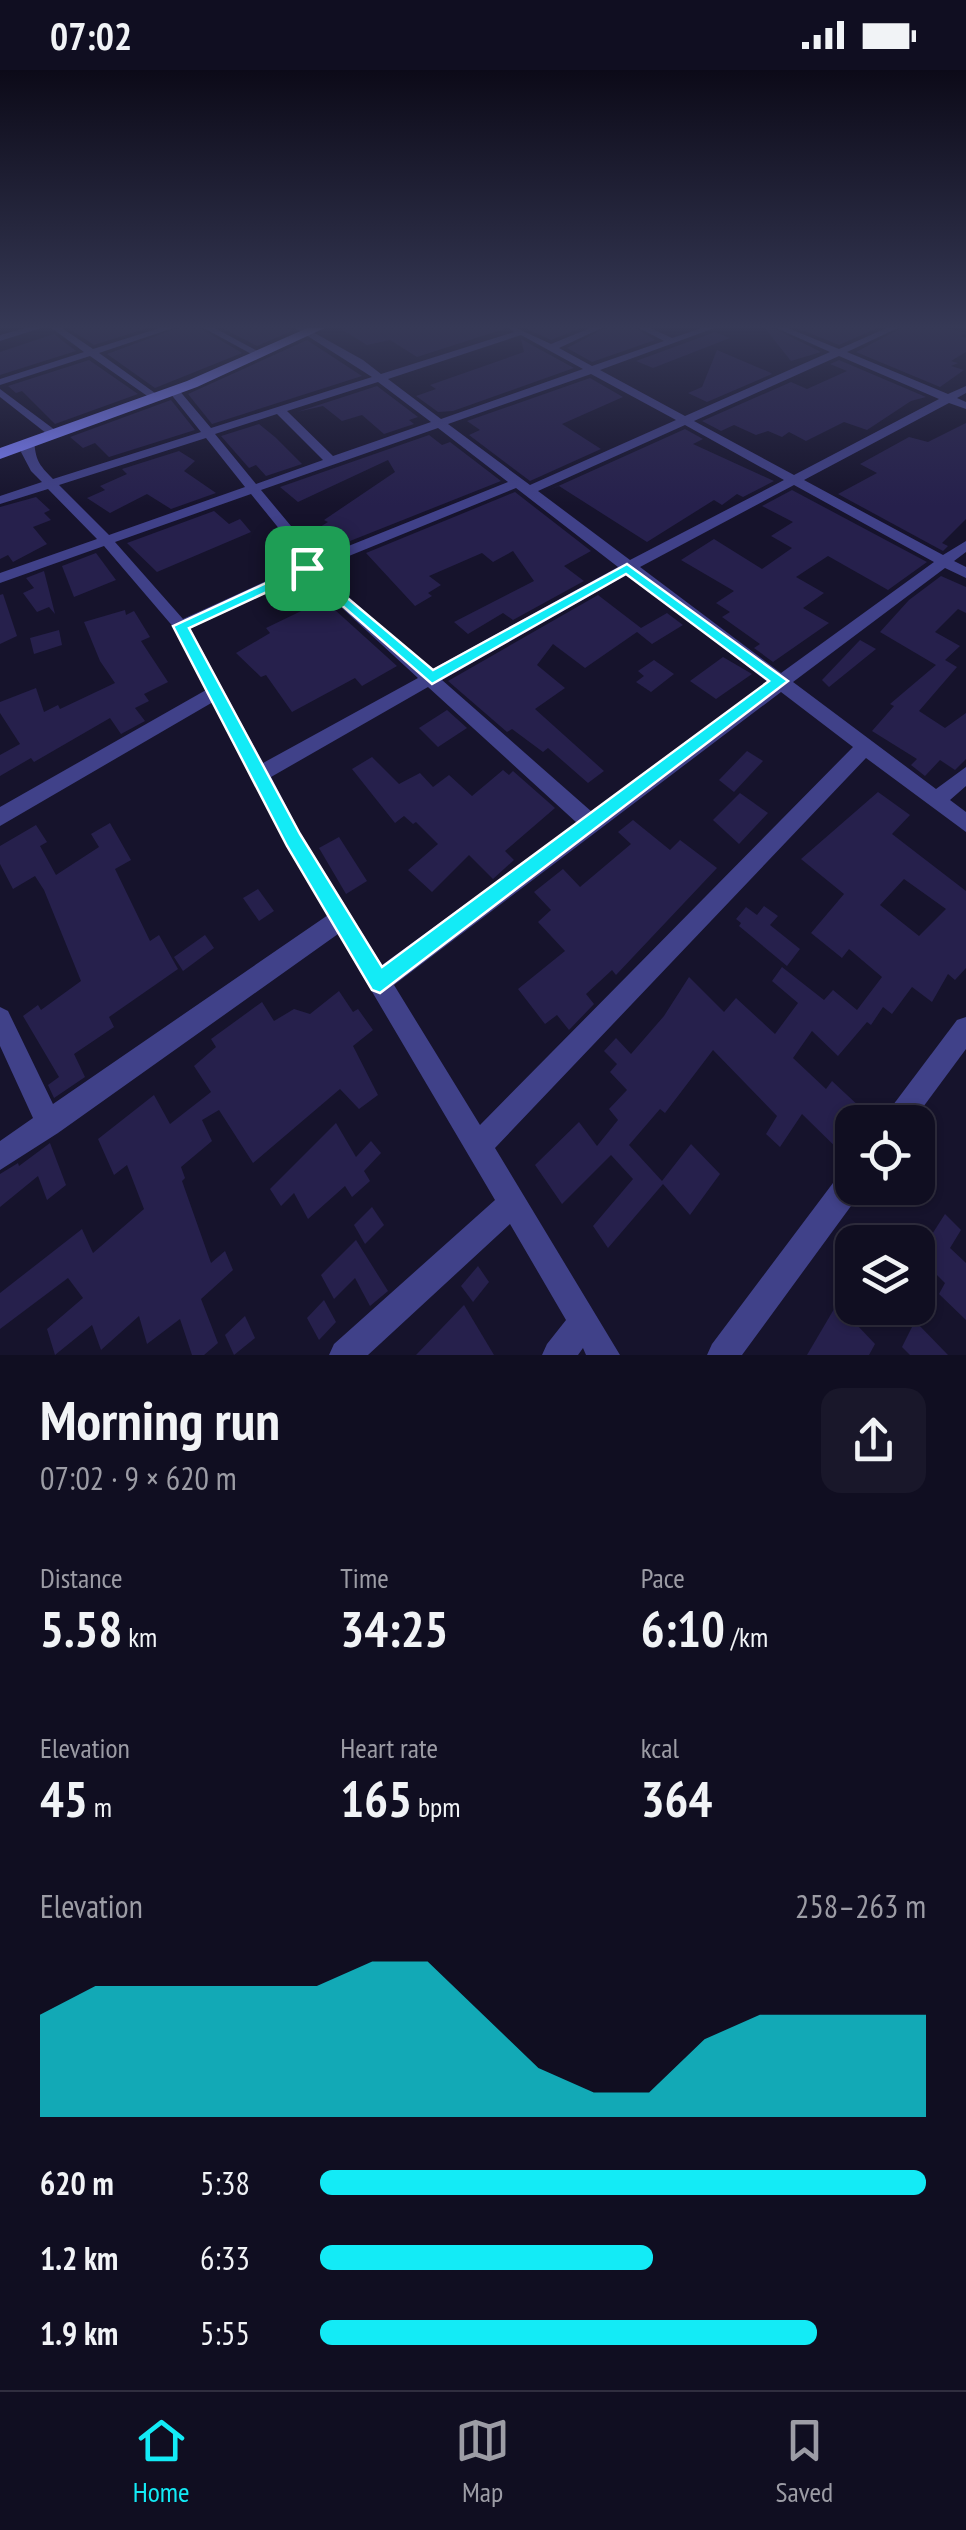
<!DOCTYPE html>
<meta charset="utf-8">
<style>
body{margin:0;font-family:"PT Sans Narrow",sans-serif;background:#19172a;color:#f1f3f6;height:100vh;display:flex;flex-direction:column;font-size:38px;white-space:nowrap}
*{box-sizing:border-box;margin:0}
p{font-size:32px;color:#9c9ca5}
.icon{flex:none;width:55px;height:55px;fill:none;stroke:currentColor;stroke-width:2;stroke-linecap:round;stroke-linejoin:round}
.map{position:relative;height:1285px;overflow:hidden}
.side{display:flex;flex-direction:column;background:#100e21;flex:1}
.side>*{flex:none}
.fabs{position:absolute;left:835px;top:1035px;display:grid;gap:20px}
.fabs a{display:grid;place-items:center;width:100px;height:100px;border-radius:20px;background:#100e21;box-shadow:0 2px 8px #0004,0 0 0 2px #302e3f;font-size:50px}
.pin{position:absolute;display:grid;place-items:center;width:85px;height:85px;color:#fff;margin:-42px;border-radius:20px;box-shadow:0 5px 15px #0006}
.round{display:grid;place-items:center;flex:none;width:105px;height:105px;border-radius:20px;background:#19172a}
.summary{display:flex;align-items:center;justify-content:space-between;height:170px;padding:0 40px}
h1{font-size:55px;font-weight:800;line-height:75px}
.stats{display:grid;grid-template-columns:repeat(3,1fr);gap:15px;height:170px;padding:10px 40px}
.stats div{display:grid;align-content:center}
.stats b{font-size:50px;font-weight:800}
.stats small{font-size:28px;font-weight:400}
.stats p{font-size:28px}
.chart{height:280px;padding:20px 40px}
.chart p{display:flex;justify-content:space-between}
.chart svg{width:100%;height:180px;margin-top:10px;fill:#13ebf6;opacity:.7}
ul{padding:0 40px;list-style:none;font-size:32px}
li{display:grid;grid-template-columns:160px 120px 1fr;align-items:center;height:75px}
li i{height:25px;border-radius:12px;background:#13ebf6}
.status{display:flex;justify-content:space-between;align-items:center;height:70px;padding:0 50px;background:#100e21;direction:ltr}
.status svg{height:28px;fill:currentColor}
.menu{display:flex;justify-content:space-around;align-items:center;height:140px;border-top:2px solid #302e3f;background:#100e21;font-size:28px;color:#9c9ca5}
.menu a{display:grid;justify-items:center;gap:5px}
.menu .on{color:#13ebf6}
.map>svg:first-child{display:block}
</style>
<div class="status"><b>07:02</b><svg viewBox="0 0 49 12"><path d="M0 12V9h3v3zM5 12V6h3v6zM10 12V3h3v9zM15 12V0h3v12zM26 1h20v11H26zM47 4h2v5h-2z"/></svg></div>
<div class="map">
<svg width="966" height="1285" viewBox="0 0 966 1285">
<rect width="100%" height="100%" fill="#16132c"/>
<!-- building -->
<g fill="#26204c" fill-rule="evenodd">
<path d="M65,256H154L94,275Z"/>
<path d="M183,256H197L242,283L155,318L107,284Z"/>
<path d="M218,256H289L292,261L257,276Z"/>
<path d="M336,256H504V259L417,287L390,270L367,275Z"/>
<path d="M520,256H586L551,270Z"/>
<path d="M609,256H632L655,270L592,292L567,278Z"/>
<path d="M763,256H769L821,282L791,291Z"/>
<path d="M792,256H882L839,275Z"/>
<path d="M905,256H941L966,263L961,266L966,268V282L951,291L958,293L951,296L964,300L940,317L856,282Z"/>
<path d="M715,262L730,268L653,298L636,291Z"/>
<path d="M54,264L76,281L0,305V282Z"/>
<path d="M521,269L574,298L453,341L438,342L416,326L436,319L430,315L524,282Z"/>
<path d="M307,270L362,306L212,354L188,324Z"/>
<path d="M717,280L769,302L772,304L707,332L688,323L702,317Z"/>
<path d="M89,290L138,324L55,354L22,321L16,323L8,316Z"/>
<path d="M839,290L926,327L911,331L867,360L844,352L806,371L789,362L782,367L768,361L756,365L734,355L721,361L702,351L791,312L807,319L847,301L830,294Z"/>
<path d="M590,308L623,327L562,354L601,379L530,411L469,365L480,360L467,351Z"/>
<path d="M377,316L418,347L409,350L414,354L384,364L362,345L342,351L323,336L297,342Z"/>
<path d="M171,330L195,360L109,387L95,373L83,378L70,367Z"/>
<path d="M966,353V449L942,473L948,476L943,481L838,424L877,403L860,394L909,367L928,372Z"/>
<path d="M259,354L275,367L302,394L266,406L256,395L249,398L221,366Z"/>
<path d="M685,359L703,369L693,374L774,411L743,427L737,424L722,435L714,430L647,472L559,416L545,422Z"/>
<path d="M429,365L442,375L450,372L501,411L345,473L326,465L330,462L320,457L328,452L324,450L395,402L388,390L298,432L280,417Z"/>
<path d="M179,381L195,391L184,401L216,423L171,439L147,424L110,443L87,428L105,420L100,416L127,404L122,399Z"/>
<path d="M792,420L927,492L888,520L828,486L796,507L824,523L803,538L829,553L773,592L754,578L760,574L722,547L730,542L716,533L734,521L681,490L714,469L762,499L792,478L771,466L793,452L762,436Z"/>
<path d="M515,422L591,481L564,496L584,511L513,550L503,543L468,564L454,552L534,511L513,481L493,492L482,483L429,506L441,515L428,523L432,526L415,536L366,483Z"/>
<path d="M36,427L50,440L44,443L51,450L33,457L47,474L13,492L8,485L0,489V437Z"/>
<path d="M214,441L229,454L240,449L251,462L157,502L127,473Z"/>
<path d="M96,483L116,510L74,527L62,496Z"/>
<path d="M44,501L53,536L55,544L49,537L37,542L23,523L34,518L26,508Z"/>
<path d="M941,506L966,517V543L958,539L935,562L960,576L945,590L957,597L919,641L945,658L966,643V689L955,700L940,690L925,706L911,695L917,689L872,661L894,636L890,634L936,595L880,562L909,530Z"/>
<path d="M3,524L17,566L0,574V525Z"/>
<path d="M598,525L641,558L667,543L683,555L652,574L637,562L585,598L553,574L537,595L565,618L535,639L604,701L588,713L548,678L543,682L512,659L507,662L448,611Z"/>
<path d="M324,530L397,596L362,616L355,608L292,642L266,605L261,607L236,583L270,563L266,558Z"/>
<path d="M125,540L126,545L134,541L150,567L141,571L168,612L144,624L149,631L135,638L145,651L121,664L110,648L34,692L31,688L0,706V685L20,674L0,643V632L36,618L44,642L58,635L60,639L115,613L100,591L84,552Z"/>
<path d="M59,560L62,575L34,584L30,568Z"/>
<path d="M860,570L876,579L829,617L822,610Z"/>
<path d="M723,587L752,604L716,629L690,611Z"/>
<path d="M654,590L674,604L651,622L636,612L644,606L638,601Z"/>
<path d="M447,640L467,658L438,677L419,658Z"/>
<path d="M747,681L763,691L734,722L719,710Z"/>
<path d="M372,687L399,714L420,703L433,717L449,705L472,726L503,700L509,705L513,701L555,738L505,781L514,790L493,809L469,785L432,822L408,800L438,774L416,752L413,754L404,746L395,753L352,699Z"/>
<path d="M878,722L910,745L892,764L966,821V898L955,910L948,904L932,932L912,917L892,944L883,937L871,955L867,952L838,986L812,961L793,988L826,1019L832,1011L876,1052H852V1093L802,1044L780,1077L766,1064L777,1046L713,980L665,1043L660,1039L629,1075L662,1111L691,1074L720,1104L690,1145L663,1114L608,1178L593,1156L633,1109L611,1085L562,1134L535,1095L579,1052L597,1076L618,1050L609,1039L627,1020L610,1002L617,994L604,981L616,968L631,984L664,946L689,907L724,942L736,928L775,964L798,933L772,911L782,897L824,930L833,920L857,940L882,907L849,879L842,888L811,863L844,824L801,789ZM904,809L946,839L919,866L880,835Z"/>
<path d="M740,723L768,743L739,774L713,750Z"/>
<path d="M633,750L670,780L680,770L717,798L616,905L612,900L586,924L594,934L569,960L557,945L545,954L518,919L565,881L538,852L551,840L534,822L563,799L580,817L631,774L618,762Z"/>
<path d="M110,753L131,790L115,799L150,871L159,865L178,899L109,947L114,957L74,984L85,1007L54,1028L48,1015L59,1007L23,946L38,935L41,940L81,911L44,820L35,806L13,819L0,794V776L36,755L47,772L40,776L56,805L99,777L91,764Z"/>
<path d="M339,767L367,811L346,824L319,778Z"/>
<path d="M258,819L274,841L259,851L243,828Z"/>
<path d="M764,836L778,846L770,855L800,879L787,896L739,856L741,853L736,849L746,837L757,845Z"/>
<path d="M205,865L214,878L183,901L174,887Z"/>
<path d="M339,921L353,942L358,939L373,960L353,976L378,1025L359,1039L340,1019L253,1093L219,1040L202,1050L212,1071L181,1097L185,1108L182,1111L211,1193L225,1181L233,1200L201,1229L218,1273L204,1285H192L180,1249L147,1274L139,1246L101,1280L92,1255L55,1285L47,1259L83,1228L68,1208L0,1259V1223L82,1159L93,1183L144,1139L127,1095L114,1105L98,1069L154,1025L170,1054L211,1022L194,996L216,977L211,969L262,932L274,951L294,939L310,944Z"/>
<path d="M336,1053L356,1087L371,1071L381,1083L364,1101L370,1111L352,1127L345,1116L308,1149L294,1123L281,1136L270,1119Z"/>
<path d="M50,1073L66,1115L47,1130L38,1106L0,1137V1104L18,1093L19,1096Z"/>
<path d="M372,1137L384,1155L365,1174L354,1155Z"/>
<path d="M945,1144L961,1160L950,1178L966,1193V1250L939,1224L945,1213L918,1186V1157L929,1169Z"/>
<path d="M356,1170L388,1221L370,1236L355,1208L334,1229L321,1205Z"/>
<path d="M478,1196L489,1212L473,1232L461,1216Z"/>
<path d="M324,1230L336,1252L319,1270L307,1248Z"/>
<path d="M837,1234L875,1274L869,1285H807Z"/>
<path d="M464,1235L494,1285H416Z"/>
<path d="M245,1246L255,1268L234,1285L225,1265Z"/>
<path d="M915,1251L948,1285H910L902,1277Z"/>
</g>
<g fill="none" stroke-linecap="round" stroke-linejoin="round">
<!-- street -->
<g fill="#404189" fill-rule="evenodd">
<path d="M33,256H47L0,271V265Z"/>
<path d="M49,256H59L93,279L166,256H179L99,283L162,328L153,330L90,286L0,315V309L84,282Z"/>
<path d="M200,256H211L265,285L257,287Z"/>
<path d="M292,256H302L363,290L381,304L514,262L509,258L512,256L551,274L595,256H606L559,278L592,296L664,271L635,256H646L672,268L708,256H720L600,300L685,346L830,282L772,256H783L839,279L891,256H902L847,282L948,324L966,316V323L957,328L966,332V339L949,333L804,410L943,485L966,471V482L954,491L966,497V508L945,498L793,612L936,719L966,697V716L950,730L966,742V762L866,688L495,1078L620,1285H586L583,1278L578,1285H542L547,1274L566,1250L510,1154L368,1285H329L334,1274L495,1130L338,864L58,1063L0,1100V1071L33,1048L0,976V937L8,941L53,1034L328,845L287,776L213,632L0,756V737L206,620L175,559L104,476L0,513V503L97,469L48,419L0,434V426L42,412L31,401L21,382L24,374L34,371C36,390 38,394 53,409L201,362L170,323V319H178L211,358L372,307ZM521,265L583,299L441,349L388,309ZM839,286L939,329L794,405L694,351ZM591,304L676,350L530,415L448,354ZM378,312L431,352L333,386L287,341ZM277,344L323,390L256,414L215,364ZM685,355L784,410L630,490L538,421ZM438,358L508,412L311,491L296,462L261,420ZM206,368L245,417L109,465L59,415ZM794,415L934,492L781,603L640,497ZM516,418L618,497L431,600L317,499ZM251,424L285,466L299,496L183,549L115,472ZM305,504L418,608L263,693L190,558ZM628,504L769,613L592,742L442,610ZM428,617L577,753L382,895L301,764L271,707ZM781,622L853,677L480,1055L394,915Z"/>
<path d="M0,319L59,363V367H51L0,327Z"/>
<path d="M966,947V979L912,1052H883L887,1043L957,950Z"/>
<path d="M852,1097V1118H863L862,1121L742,1285H707L712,1274L842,1101Z"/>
</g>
<!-- secondary -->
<path fill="#7a7efa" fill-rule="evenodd" d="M312,256H329L197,317L0,389V378L187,311Z"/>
</g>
<!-- sky -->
<linearGradient id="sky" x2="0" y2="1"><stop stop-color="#0c0a18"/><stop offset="0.59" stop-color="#363956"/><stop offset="1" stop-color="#363956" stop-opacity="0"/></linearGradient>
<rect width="966" height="436" fill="url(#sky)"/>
<!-- route -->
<path fill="#13ebf6" stroke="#fff" stroke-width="2.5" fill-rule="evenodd" d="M307,494L433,600L627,494L788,611L380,923L372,920L287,776L173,556ZM306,504L432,614L626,504L769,611L382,897L300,764L189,558Z"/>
</svg>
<div class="fabs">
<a><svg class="icon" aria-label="locate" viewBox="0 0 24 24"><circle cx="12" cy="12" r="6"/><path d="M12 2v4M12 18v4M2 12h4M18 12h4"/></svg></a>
<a><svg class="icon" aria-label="layers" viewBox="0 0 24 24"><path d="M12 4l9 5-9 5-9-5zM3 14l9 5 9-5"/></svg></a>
</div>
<div class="pin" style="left:307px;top:498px;background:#1e9e55"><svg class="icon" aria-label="arrive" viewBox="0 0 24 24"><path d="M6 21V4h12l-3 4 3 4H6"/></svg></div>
</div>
<section class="side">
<div class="summary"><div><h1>Morning run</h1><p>07:02 · 9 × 620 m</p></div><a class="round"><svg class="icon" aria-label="share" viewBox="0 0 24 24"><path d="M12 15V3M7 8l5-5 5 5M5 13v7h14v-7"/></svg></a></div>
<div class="stats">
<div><p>Distance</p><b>5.58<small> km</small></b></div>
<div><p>Time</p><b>34:25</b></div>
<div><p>Pace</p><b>6:10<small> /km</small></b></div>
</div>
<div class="stats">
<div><p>Elevation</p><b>45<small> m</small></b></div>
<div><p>Heart rate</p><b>165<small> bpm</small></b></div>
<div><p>kcal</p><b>364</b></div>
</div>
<div class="chart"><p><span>Elevation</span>258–263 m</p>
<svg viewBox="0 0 160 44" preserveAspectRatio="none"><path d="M0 44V19L10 12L20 12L30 12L40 12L50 12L60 6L70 6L80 19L90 32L100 38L110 38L120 25L130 19L140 19L150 19L160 19V44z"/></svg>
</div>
<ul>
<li><b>620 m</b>5:38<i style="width:100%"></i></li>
<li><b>1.2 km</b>6:33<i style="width:55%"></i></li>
<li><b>1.9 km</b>5:55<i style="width:82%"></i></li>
</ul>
</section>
<nav class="menu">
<a class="on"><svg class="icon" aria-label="home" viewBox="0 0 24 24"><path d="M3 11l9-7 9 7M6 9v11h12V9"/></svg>Home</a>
<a><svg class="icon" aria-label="map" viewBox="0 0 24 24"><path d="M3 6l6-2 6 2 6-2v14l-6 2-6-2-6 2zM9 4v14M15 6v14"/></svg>Map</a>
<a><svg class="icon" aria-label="saved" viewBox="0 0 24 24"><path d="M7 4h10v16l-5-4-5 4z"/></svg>Saved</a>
</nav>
